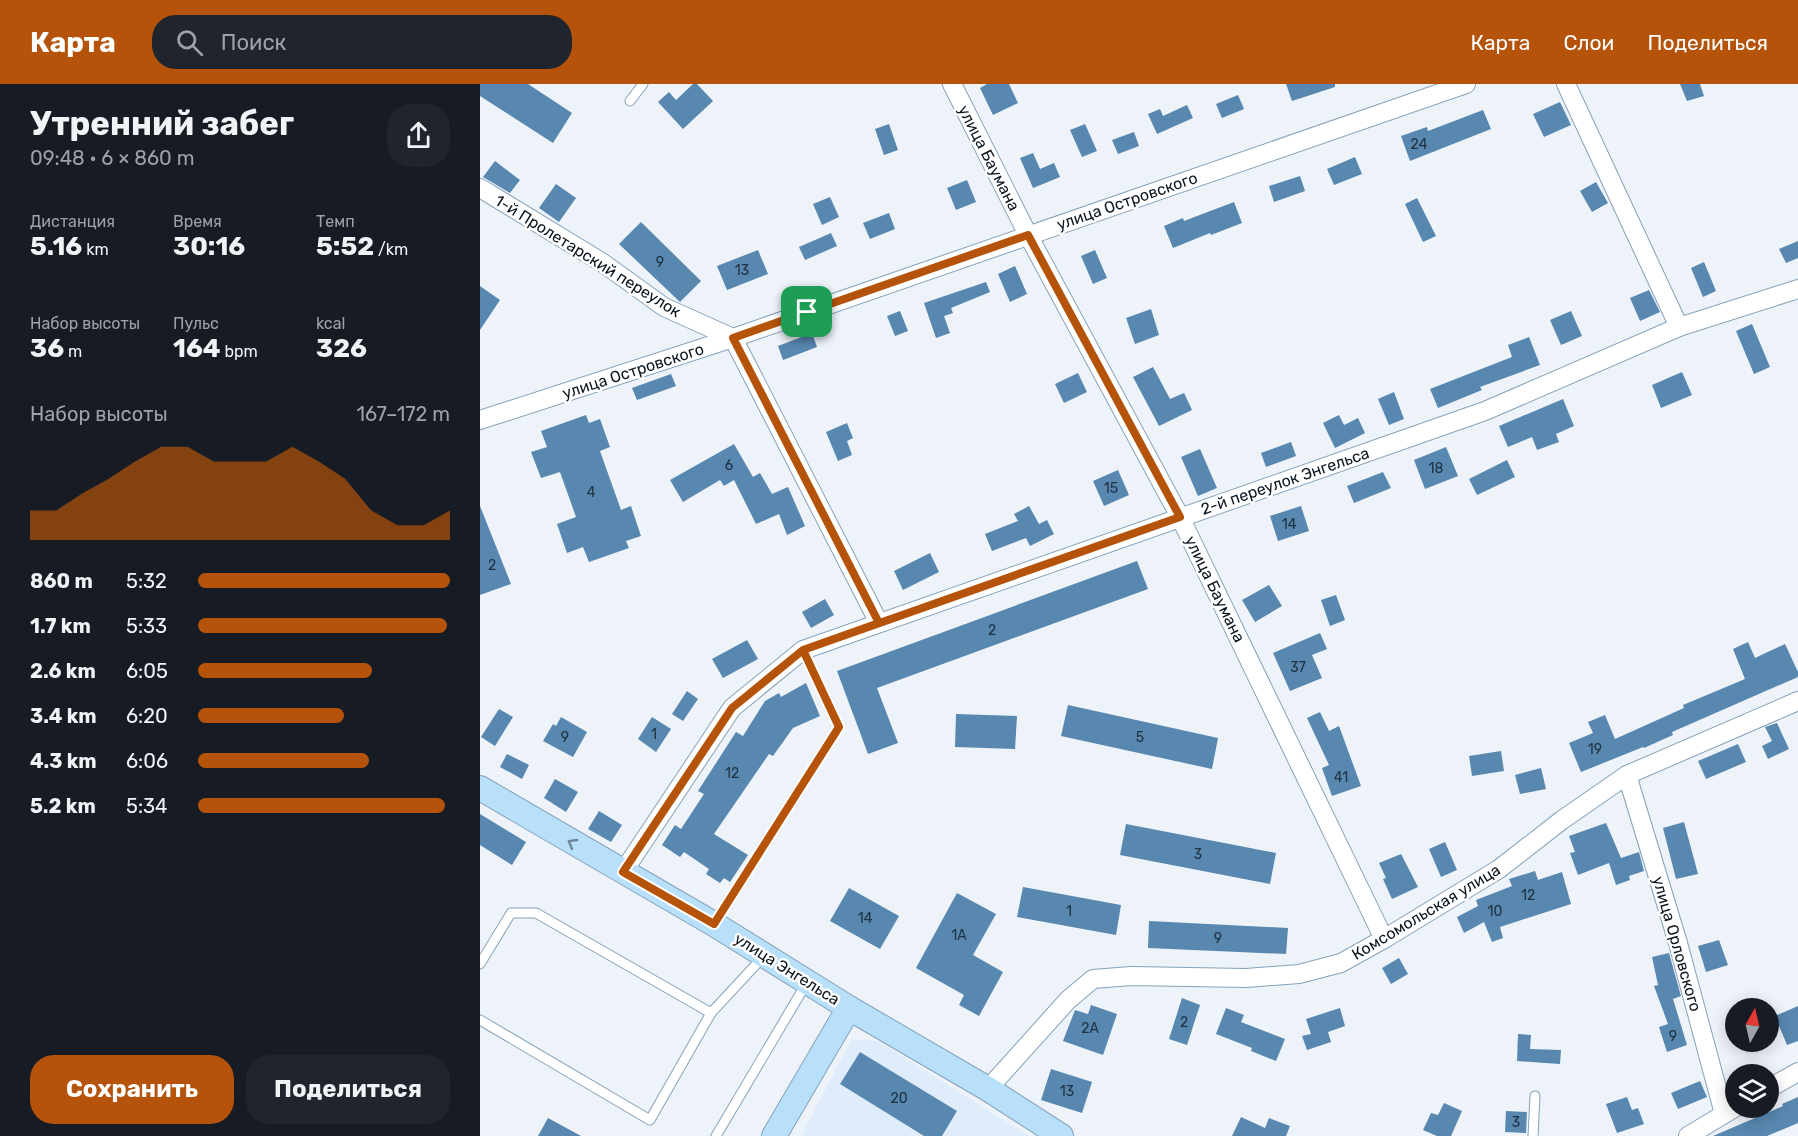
<!DOCTYPE html>
<html lang="ru">
<meta charset="utf-8">
<style>
body{margin:0;font-family:Rubik,sans-serif;background:#20242c;color:#f1f3f6;height:100vh;display:flex;flex-direction:column;font-size:22px;white-space:nowrap}
*{box-sizing:border-box;margin:0}
p{font-size:20px;color:#9ea1a6}
.icon{flex:none;width:33px;height:33px;fill:none;stroke:currentColor;stroke-width:2;stroke-linecap:round;stroke-linejoin:round}
.map{position:relative;flex:1;overflow:hidden}
.sheet{display:flex;flex-direction:column;background:#171b24;width:480px}
.sheet>*{flex:none}
.needle{width:39px;rotate:8deg}
.controls{position:absolute;left:1245px;top:914px;display:grid;gap:12px}
.controls a{display:grid;place-items:center;width:54px;height:54px;border-radius:50%;background:#171b24;box-shadow:0 3px 15px #0003;font-size:30px}
.pin{position:absolute;display:grid;place-items:center;width:51px;height:51px;color:#fff;margin:-26px;border-radius:12px;box-shadow:0 3px 9px #0006}
.round{display:grid;place-items:center;flex:none;width:63px;height:63px;border-radius:24px;background:#20242c}
.summary{display:flex;align-items:center;justify-content:space-between;height:102px;padding:0 30px}
h1{font-size:33px;font-weight:700;line-height:45px}
.stats{display:grid;grid-template-columns:repeat(3,1fr);gap:9px;height:102px;padding:6px 30px}
.stats div{display:grid;align-content:center}
.stats b{font-size:26px;font-weight:700}
.stats small{font-size:16px;font-weight:400}
.stats p{font-size:16px}
.chart{height:168px;padding:12px 30px}
.chart p{display:flex;justify-content:space-between}
.chart svg{width:100%;height:108px;margin-top:6px;fill:#b45309;opacity:.7}
.cta{display:flex;gap:12px;margin-top:auto;padding:12px 30px}
.cta a{flex:1;height:69px;border-radius:24px;background:#b45309;color:#fff;font-size:24px;font-weight:700;line-height:69px;text-align:center}
.cta a+a{background:#20242c;color:#f1f3f6}
ul{padding:0 30px;list-style:none;font-size:20px}
li{display:grid;grid-template-columns:96px 72px 1fr;align-items:center;height:45px}
li i{height:15px;border-radius:8px;background:#b45309}
header{display:flex;align-items:center;gap:36px;box-sizing:border-box;height:84px;padding:0 30px;background:#b45309;color:#fff}
header strong{font-size:28px}
nav{display:flex;gap:33px;margin-inline-start:auto;font-size:21px}
.search{width:420px;height:54px;background:#20242c;display:flex;align-items:center;gap:15px;box-sizing:border-box;padding:0 21px;border-radius:24px;color:#9ea1a6;font-size:22px}
main{display:flex;flex:1;min-height:0}
.map>svg:first-child{display:block}
</style>
<header>
<strong>Карта</strong>
<div class="search"><svg class="icon" aria-label="search" viewBox="0 0 24 24"><circle cx="10" cy="10" r="6"/><path d="M15 15l6 6"/></svg>Поиск</div>
<nav><a>Карта</a><a>Слои</a><a>Поделиться</a></nav>
</header>
<main>
<section class="sheet">
<div class="summary"><div><h1>Утренний забег</h1><p>09:48 · 6 × 860 m</p></div><a class="round"><svg class="icon" aria-label="share" viewBox="0 0 24 24"><path d="M12 15V3M7 8l5-5 5 5M5 13v7h14v-7"/></svg></a></div>
<div class="stats">
<div><p>Дистанция</p><b>5.16<small> km</small></b></div>
<div><p>Время</p><b>30:16</b></div>
<div><p>Темп</p><b>5:52<small> /km</small></b></div>
</div>
<div class="stats">
<div><p>Набор высоты</p><b>36<small> m</small></b></div>
<div><p>Пульс</p><b>164<small> bpm</small></b></div>
<div><p>kcal</p><b>326</b></div>
</div>
<div class="chart"><p><span>Набор высоты</span>167–172 m</p>
<svg viewBox="0 0 160 44" preserveAspectRatio="none"><path d="M0 44V32L10 32L20 25L30 19L40 12L50 6L60 6L70 12L80 12L90 12L100 6L110 12L120 19L130 32L140 38L150 38L160 32V44z"/></svg>
</div>
<ul>
<li><b>860 m</b>5:32<i style="width:100%"></i></li>
<li><b>1.7 km</b>5:33<i style="width:99%"></i></li>
<li><b>2.6 km</b>6:05<i style="width:69%"></i></li>
<li><b>3.4 km</b>6:20<i style="width:58%"></i></li>
<li><b>4.3 km</b>6:06<i style="width:68%"></i></li>
<li><b>5.2 km</b>5:34<i style="width:98%"></i></li>
</ul>
<div class="cta"><a>Сохранить</a><a>Поделиться</a></div>
</section>
<div class="map">
<svg width="1318" height="1052" viewBox="0 0 1318 1052">
<rect width="100%" height="100%" fill="#edf3f9"/>
<!-- built -->
<path fill="#dfedfa" d="M372,955L398,957L549,1052H321Z"/>
<!-- building -->
<g fill="#5887af">
<path d="M0,0H48L92,29L73,59L0,12Z"/>
<path d="M213,0H217L233,17L203,45L178,18L189,8L196,16Z"/>
<path d="M507,0H529L538,19L513,31L500,4Z"/>
<path d="M806,0H855V3L812,17Z"/>
<path d="M1200,0H1220L1224,12L1207,17Z"/>
<path d="M758,11L764,25L742,34L736,20Z"/>
<path d="M1080,18L1091,41L1064,53L1053,30Z"/>
<path d="M707,21L713,34L677,50L668,30L680,25L683,32Z"/>
<path d="M1003,26L1011,45L930,77L921,52L947,43L948,47Z"/>
<path d="M409,40L418,66L404,71L395,45Z"/>
<path d="M605,40L617,67L602,73L590,46Z"/>
<path d="M654,48L659,62L638,70L632,56Z"/>
<path d="M553,69L560,85L574,79L580,93L553,104L540,74Z"/>
<path d="M875,73L882,90L854,101L847,85Z"/>
<path d="M15,77L40,96L30,109L3,93Z"/>
<path d="M820,92L825,107L794,118L789,102Z"/>
<path d="M487,96L496,118L476,126L467,104Z"/>
<path d="M1116,98L1128,119L1112,128L1100,107Z"/>
<path d="M76,100L96,114L79,138L59,124Z"/>
<path d="M350,113L359,133L342,141L333,120Z"/>
<path d="M937,114L956,152L943,158L925,120Z"/>
<path d="M754,118L762,139L731,151L730,149L693,164L684,142L703,134L704,137Z"/>
<path d="M409,129L415,145L390,155L383,139Z"/>
<path d="M161,138L221,197L200,218L139,160Z"/>
<path d="M351,149L357,162L325,176L319,163Z"/>
<path d="M1318,157V174L1306,179L1299,165Z"/>
<path d="M278,166L288,190L247,206L237,182Z"/>
<path d="M615,166L627,194L613,200L601,172Z"/>
<path d="M1224,178L1236,207L1223,213L1211,184Z"/>
<path d="M535,182L547,210L530,218L518,190Z"/>
<path d="M506,198L510,208L471,224L473,229L464,232L470,249L456,254L444,219Z"/>
<path d="M0,202L20,216L0,246Z"/>
<path d="M1169,206L1180,228L1160,237L1150,214Z"/>
<path d="M671,225L679,251L655,260L646,234Z"/>
<path d="M420,227L428,247L415,252L407,232Z"/>
<path d="M1091,227L1102,252L1081,261L1070,236Z"/>
<path d="M1272,240L1290,283L1274,290L1256,247Z"/>
<path d="M332,249L337,263L303,276L298,262Z"/>
<path d="M1049,253L1060,281L1000,303L1002,306L958,324L950,305L1032,273L1028,261Z"/>
<path d="M673,283L690,315L704,309L712,326L679,342L653,293Z"/>
<path d="M1202,288L1212,311L1181,324L1172,301Z"/>
<path d="M598,289L607,308L584,319L575,300Z"/>
<path d="M191,290L196,302L157,316L152,304Z"/>
<path d="M914,308L924,335L909,341L898,315Z"/>
<path d="M1083,315L1094,342L1076,350L1079,358L1057,366L1052,353L1028,363L1019,342Z"/>
<path d="M106,331L109,339L120,335L130,363L120,367L141,426L151,422L161,452L146,457L149,464L109,478L103,463L87,469L77,440L96,433L80,388L61,394L51,368L67,363L61,347Z"/>
<path d="M859,331L864,341L878,334L885,349L855,364L843,339Z"/>
<path d="M367,339L373,354L367,357L372,371L358,377L346,348Z"/>
<path d="M811,358L816,372L786,383L781,369Z"/>
<path d="M254,360L273,393L280,389L292,410L308,403L325,442L307,451L299,430L276,440L254,396L244,402L240,396L203,418L190,396Z"/>
<path d="M966,363L978,392L945,405L934,376Z"/>
<path d="M720,365L737,404L718,412L701,373Z"/>
<path d="M1027,376L1035,393L997,411L989,395Z"/>
<path d="M638,386L649,411L624,422L613,397Z"/>
<path d="M903,388L911,404L874,419L867,402Z"/>
<path d="M0,422L31,500L0,511Z"/>
<path d="M549,422L559,440L567,436L574,450L550,462L546,454L512,467L505,450L538,437L534,430Z"/>
<path d="M821,422L829,447L798,457L790,432Z"/>
<path d="M450,469L459,488L423,506L414,487Z"/>
<path d="M657,477L668,505L397,604L418,659L388,670L357,587Z"/>
<path d="M789,501L802,522L775,538L762,516Z"/>
<path d="M856,511L865,536L850,542L841,516Z"/>
<path d="M345,515L354,531L331,544L322,528Z"/>
<path d="M840,549L847,565L832,571L842,594L810,607L793,569Z"/>
<path d="M267,556L278,575L243,594L232,575Z"/>
<path d="M1268,558L1275,574L1305,560L1318,588V593L1192,648L1193,651L1164,664L1163,663L1101,688L1089,659L1113,649L1108,638L1125,631L1135,655L1204,624L1203,621L1265,595L1253,565Z"/>
<path d="M326,599L340,632L313,644L293,672L289,670L234,750L268,771L250,798L244,794L240,799L226,790L229,785L204,768L200,773L182,761L195,741L201,745L224,710L218,707L256,648L263,652L285,617L299,609L301,613Z"/>
<path d="M207,607L218,615L203,637L192,630Z"/>
<path d="M588,621L738,654L732,685L581,652Z"/>
<path d="M19,625L33,633L15,662L1,653Z"/>
<path d="M840,628L849,647L859,642L881,702L852,712L842,684L849,681L827,634Z"/>
<path d="M476,630L537,632L535,665L475,663Z"/>
<path d="M81,633L107,648L93,673L63,657L73,640L76,642Z"/>
<path d="M172,633L191,645L176,668L158,655Z"/>
<path d="M1297,639L1309,665L1288,675L1282,662L1292,657L1285,643Z"/>
<path d="M1258,660L1266,678L1226,695L1218,677Z"/>
<path d="M1021,667L1024,687L992,692L989,672Z"/>
<path d="M27,670L49,681L42,695L20,683Z"/>
<path d="M1061,684L1066,705L1040,710L1035,691Z"/>
<path d="M75,695L98,708L86,728L64,714Z"/>
<path d="M119,727L142,741L131,758L108,745Z"/>
<path d="M0,730L46,758L32,781L0,761Z"/>
<path d="M1204,738L1218,790L1196,795L1183,744Z"/>
<path d="M1126,739L1141,774L1159,768L1164,787L1149,792L1150,796L1136,801L1129,779L1098,791L1090,769L1095,768L1089,752Z"/>
<path d="M646,740L796,769L790,800L640,771Z"/>
<path d="M965,758L977,786L961,793L949,765Z"/>
<path d="M921,770L938,803L912,815L903,795L906,794L899,779Z"/>
<path d="M1055,787L1058,796L1082,788L1091,820L1020,843L1023,854L1012,858L1004,838L984,849L977,833L998,822L996,816L1032,802L1029,795Z"/>
<path d="M543,803L641,821L636,851L537,833Z"/>
<path d="M369,804L419,832L400,865L350,837Z"/>
<path d="M477,809L516,830L493,871L523,888L499,932L479,921L484,911L436,884Z"/>
<path d="M669,837L808,844L806,870L668,864Z"/>
<path d="M1239,856L1248,881L1226,888L1218,862Z"/>
<path d="M1189,869L1201,912L1193,915L1207,961L1187,968L1179,943L1188,940L1174,902L1178,901L1172,873Z"/>
<path d="M919,874L928,890L911,900L902,884Z"/>
<path d="M702,914L720,921L707,961L689,955Z"/>
<path d="M611,921L637,930L623,971L583,957L595,926L608,930Z"/>
<path d="M1318,922V957L1307,961L1295,932Z"/>
<path d="M746,924L764,931L761,938L805,955L796,977L771,967L772,964L736,950Z"/>
<path d="M860,924L865,942L848,948L851,958L827,966L822,952L831,950L826,935Z"/>
<path d="M1038,950L1051,951L1050,965L1081,966L1080,980L1037,977Z"/>
<path d="M380,968L477,1027L462,1052H444L360,1000Z"/>
<path d="M571,985L612,998L602,1029L561,1016Z"/>
<path d="M1220,997L1227,1013L1198,1025L1191,1009Z"/>
<path d="M1147,1013L1152,1026L1158,1024L1164,1040L1137,1049L1126,1020Z"/>
<path d="M1318,1013V1039L1287,1052H1233L1303,1022L1302,1020Z"/>
<path d="M964,1019L982,1027L971,1052H957L943,1046L951,1029L958,1031Z"/>
<path d="M1026,1027L1047,1028L1046,1049L1025,1048Z"/>
<path d="M761,1033L785,1044L789,1034L810,1042L806,1052H752Z"/>
<path d="M68,1034L101,1052H58Z"/>
</g>
<g fill="none" stroke-linecap="round" stroke-linejoin="round">
<!-- lane casing -->
<g stroke="#85a2bb" stroke-width="11">
<g id="lane">
<path d="M150,17L163,0"/>
<path d="M234,840L359,643L323,566"/>
<path d="M0,880L31,829H56L231,929"/>
<path d="M0,936L170,1036L231,929L283,873"/>
<path d="M236,1052L326,900"/>
<path d="M1053,1052L1055,1012"/>
</g>
</g>
<!-- street casing -->
<g stroke="#85a2bb" stroke-width="20">
<g id="street">
<path d="M472,0L548,151L700,433L904,855"/>
<path d="M1086,0L1199,243"/>
<path d="M0,104L123,179L184,223L253,254L399,539"/>
<path d="M0,336L253,254L986,0"/>
<path d="M1147,691L1198,859L1244,1030"/>
<path d="M143,788L252,624L323,566L1005,327L1199,243L1318,205"/>
<path d="M508,1005L588,916L613,895L651,892L766,894L819,890L861,879L904,855L1019,785L1082,736L1147,691L1318,617"/>
<path d="M1288,1005L1318,988"/>
<path d="M1208,1052L1256,1023"/>
</g>
</g>
<!-- secondary casing -->
<g stroke="#85a2bb" stroke-width="26">
<g id="secondary">
<path d="M0,704L234,840L369,924L508,1005L581,1052"/>
<path d="M294,1052L369,924"/>
</g>
</g>
<!-- lane -->
<use href="#lane" stroke="#fff" stroke-width="9"/>
<!-- street -->
<use href="#street" stroke="#fff" stroke-width="18"/>
<!-- secondary -->
<use href="#secondary" stroke="#b8e0fa" stroke-width="24"/>
</g>
<!-- one-way arrows -->
<defs><path id="oneway-chevron" d="M-2-3.5L2.5 0L-2 3.5" fill="none" stroke-width="1.6" stroke-linecap="round" stroke-linejoin="round" transform="scale(1.5)"/></defs>
<use stroke="#6b8698" href="#oneway-chevron" transform="translate(92 759) rotate(-150)"/>
<g fill="none" stroke-linecap="round" stroke-linejoin="round">
<!-- route casing -->
<g stroke="#fff" stroke-width="12">
<path id="route" d="M327,228L253,254L399,539L323,566L252,624L143,788L234,840L359,643L323,566L700,433L548,151L327,228"/>
</g>
<!-- route -->
<use href="#route" stroke="#b45309" stroke-width="8"/>
</g>
<g text-anchor="middle" dominant-baseline="central" stroke-width="5" stroke-linejoin="round" paint-order="stroke">
<!-- number labels -->
<g font-size="14" fill="#203344">
<text x="939" y="60">24</text>
<text x="180" y="178">9</text>
<text x="262" y="186">13</text>
<text x="249" y="381">6</text>
<text x="956" y="384">18</text>
<text x="631" y="404">15</text>
<text x="111" y="408">4</text>
<text x="809" y="440">14</text>
<text x="12" y="481">2</text>
<text x="512" y="546">2</text>
<text x="818" y="583">37</text>
<text x="174" y="650">1</text>
<text x="85" y="653">9</text>
<text x="660" y="653">5</text>
<text x="1115" y="665">19</text>
<text x="252" y="689">12</text>
<text x="861" y="693">41</text>
<text x="718" y="770">3</text>
<text x="1048" y="811">12</text>
<text x="589" y="827">1</text>
<text x="1015" y="827">10</text>
<text x="385" y="834">14</text>
<text x="479" y="851">1А</text>
<text x="738" y="854">9</text>
<text x="704" y="938">2</text>
<text x="610" y="944">2А</text>
<text x="1193" y="952">9</text>
<text x="587" y="1007">13</text>
<text x="419" y="1014">20</text>
<text x="1036" y="1038">3</text>
</g>
<!-- street labels -->
<g font-size="16" fill="#0d1721" stroke="#fff">
<text transform="translate(509 74) rotate(63)">улица Баумана</text>
<text transform="translate(647 117) rotate(-19)">улица Островского</text>
<text transform="translate(108 172) rotate(32)">1-й Пролетарский переулок</text>
<text transform="translate(153 287) rotate(-18)">улица Островского</text>
<text transform="translate(805 397) rotate(-19)">2-й переулок Энгельса</text>
<text transform="translate(735 505) rotate(64)">улица Баумана</text>
<text transform="translate(946 828) rotate(-31)">Комсомольская улица</text>
<text transform="translate(1197 860) rotate(74)">улица Орловского</text>
<text transform="translate(307 885) rotate(32)">улица Энгельса</text>
</g>
</g>
</svg>
<div class="controls">
<a><svg class="needle" viewBox="-14 -14 28 28"><path d="M0-13l5 13h-10z" fill="#e53935"/><path d="M0 13l5-13h-10z" fill="#9ea1a6"/></svg></a>
<a><svg class="icon" aria-label="layers" viewBox="0 0 24 24"><path d="M12 4l9 5-9 5-9-5zM3 14l9 5 9-5"/></svg></a>
</div>
<div class="pin" style="left:327px;top:228px;background:#1e9e55"><svg class="icon" aria-label="arrive" viewBox="0 0 24 24"><path d="M6 21V4h12l-3 4 3 4H6"/></svg></div>
</div>
</main>
